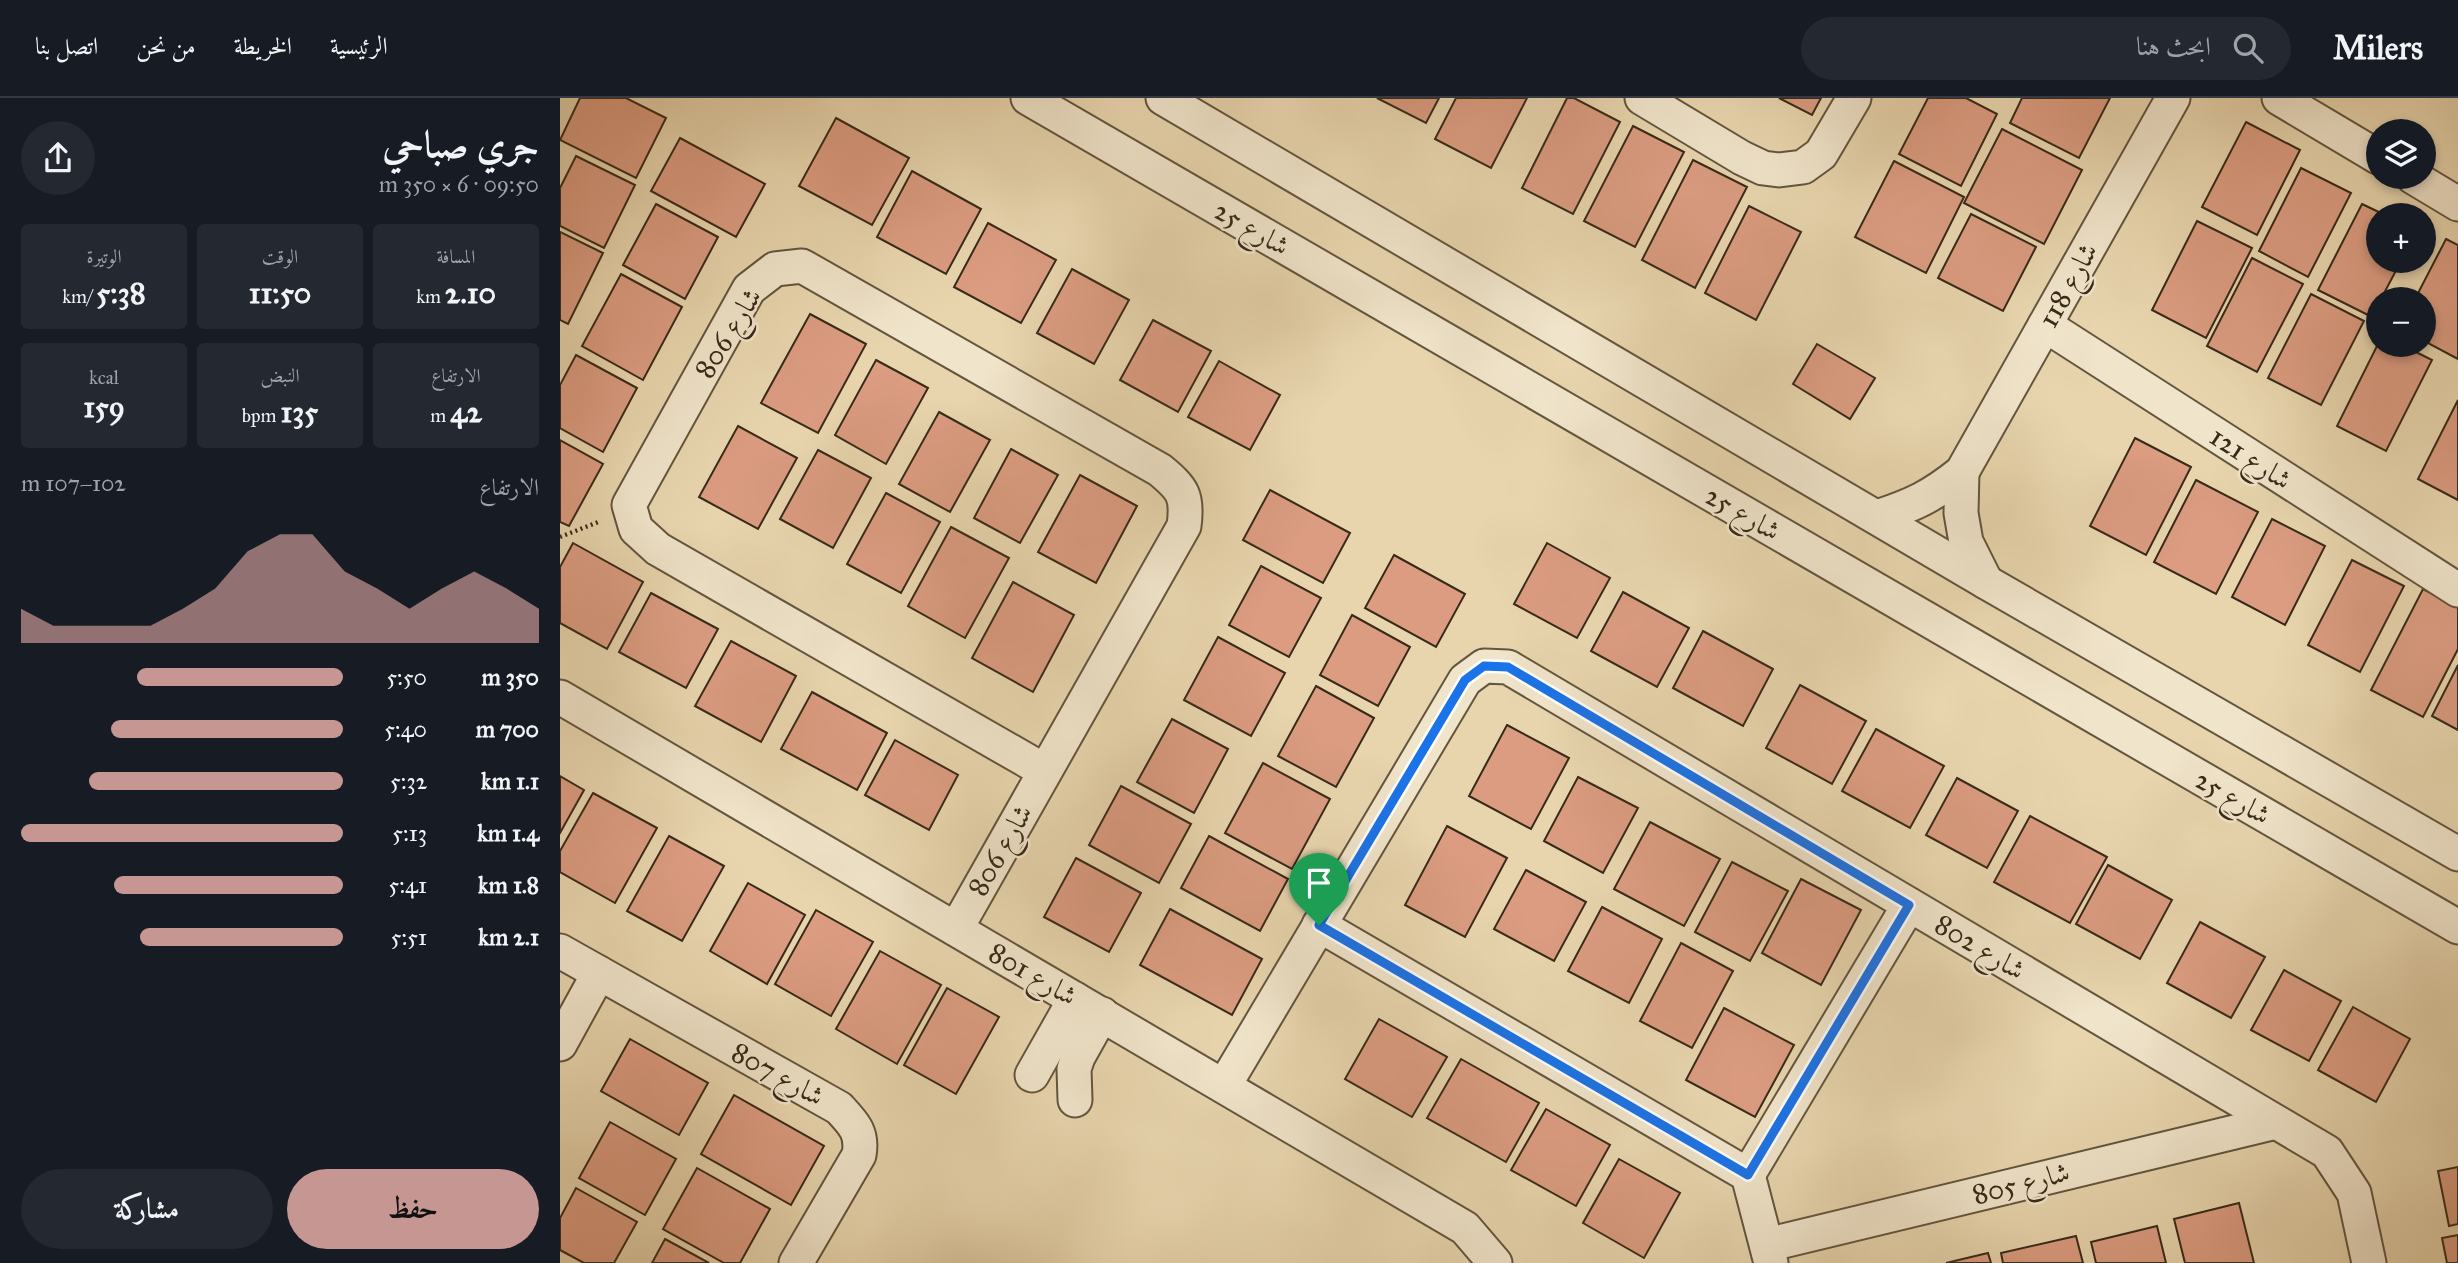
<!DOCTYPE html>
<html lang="ar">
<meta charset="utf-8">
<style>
body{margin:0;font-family:"IM FELL Great Primer",Amiri,serif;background:#242831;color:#f1f3f6;direction:rtl;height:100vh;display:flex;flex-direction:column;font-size:26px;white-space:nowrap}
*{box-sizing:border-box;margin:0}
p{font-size:23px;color:#9ea1a6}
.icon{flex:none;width:38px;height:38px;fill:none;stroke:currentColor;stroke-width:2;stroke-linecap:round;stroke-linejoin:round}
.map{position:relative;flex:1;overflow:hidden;direction:ltr}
.side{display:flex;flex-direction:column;background:#171b24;width:560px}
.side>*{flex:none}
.buttons{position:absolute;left:1806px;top:21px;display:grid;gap:14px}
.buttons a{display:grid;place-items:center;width:70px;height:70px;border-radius:50%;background:#171b24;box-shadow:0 4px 10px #0003;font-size:35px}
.pin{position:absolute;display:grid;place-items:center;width:60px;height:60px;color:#fff;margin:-72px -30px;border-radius:50% 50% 50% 0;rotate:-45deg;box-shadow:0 0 7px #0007}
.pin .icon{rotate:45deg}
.round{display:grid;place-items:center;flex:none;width:74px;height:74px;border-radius:37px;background:#242831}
.headline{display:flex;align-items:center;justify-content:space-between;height:119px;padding:0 21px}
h1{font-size:38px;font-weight:700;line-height:52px}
.metrics{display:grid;grid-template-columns:repeat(3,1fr);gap:10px;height:119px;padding:7px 21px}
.metrics div{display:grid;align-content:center;border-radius:7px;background:#242831;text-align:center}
.metrics b{font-size:30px;font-weight:700}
.metrics small{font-size:19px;font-weight:400}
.metrics p{font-size:19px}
.chart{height:196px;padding:14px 21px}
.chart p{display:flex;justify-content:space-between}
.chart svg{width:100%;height:126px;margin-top:7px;fill:#c59692;opacity:.7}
.action{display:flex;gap:14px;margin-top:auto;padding:14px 21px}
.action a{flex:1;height:80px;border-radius:42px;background:#c59692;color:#111;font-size:28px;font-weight:700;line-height:80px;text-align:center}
.action a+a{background:#242831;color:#f1f3f6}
ul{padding:0 21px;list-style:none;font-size:23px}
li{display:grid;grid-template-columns:112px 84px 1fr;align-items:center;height:52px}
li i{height:18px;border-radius:9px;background:#c59692}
header{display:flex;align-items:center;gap:42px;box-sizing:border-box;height:98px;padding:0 35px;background:#171b24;border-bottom:2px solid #363941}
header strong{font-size:33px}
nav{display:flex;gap:38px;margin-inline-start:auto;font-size:24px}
.search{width:490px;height:63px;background:#242831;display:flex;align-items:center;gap:18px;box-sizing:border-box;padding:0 24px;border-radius:38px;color:#9ea1a6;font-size:26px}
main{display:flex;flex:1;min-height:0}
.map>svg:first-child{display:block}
</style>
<header>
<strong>Milers</strong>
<div class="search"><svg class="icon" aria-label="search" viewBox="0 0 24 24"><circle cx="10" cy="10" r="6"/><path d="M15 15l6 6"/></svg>ابحث هنا</div>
<nav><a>الرئيسية</a><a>الخريطة</a><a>من نحن</a><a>اتصل بنا</a></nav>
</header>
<main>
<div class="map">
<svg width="1898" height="1165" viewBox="0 0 1898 1165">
<rect width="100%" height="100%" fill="#e8d5ae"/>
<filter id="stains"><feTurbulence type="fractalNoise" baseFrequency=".00286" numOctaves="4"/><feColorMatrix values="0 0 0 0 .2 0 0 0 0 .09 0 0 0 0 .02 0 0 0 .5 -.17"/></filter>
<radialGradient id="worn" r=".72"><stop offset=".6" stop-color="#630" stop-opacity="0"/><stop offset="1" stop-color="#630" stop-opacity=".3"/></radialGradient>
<!-- building -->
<g fill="#db9c81" stroke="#372a19" stroke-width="2">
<path d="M20,0H66L106,20L76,80L0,42Z"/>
<path d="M817,0H879L866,25Z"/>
<path d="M896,0H967L931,70L875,41Z"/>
<path d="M1007,0H1014L1060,24L1013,116L962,90Z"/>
<path d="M1219,0H1261L1252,17Z"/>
<path d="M1368,0H1406L1437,16L1401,88L1339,56Z"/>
<path d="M1462,0H1550L1519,60L1450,25Z"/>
<path d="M276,20L349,60L312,127L239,88Z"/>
<path d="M1686,24L1740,52L1697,137L1642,109Z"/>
<path d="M1073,28L1124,54L1075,149L1024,123Z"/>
<path d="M1442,31L1522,72L1484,146L1404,105Z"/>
<path d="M120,40L205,86L176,139L91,93Z"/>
<path d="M16,58L75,87L44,150L0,128V90Z"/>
<path d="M1133,62L1187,89L1135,190L1082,162Z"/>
<path d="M1334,63L1404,99L1366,175L1295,139Z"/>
<path d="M1741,70L1791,95L1748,179L1699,153Z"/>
<path d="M352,73L421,111L386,176L317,139Z"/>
<path d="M96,106L158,139L125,201L63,167Z"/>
<path d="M1802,106L1825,117H1818V163H1841L1821,201H1818L1812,219L1758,192Z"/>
<path d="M1189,108L1241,134L1196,222L1145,195Z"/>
<path d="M1411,116L1476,149L1443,213L1378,180Z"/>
<path d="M1637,123L1692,150L1646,240L1592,212Z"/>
<path d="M428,125L496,162L461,225L394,189Z"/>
<path d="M0,134L43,155L8,226L0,222Z"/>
<path d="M1886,141L1898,147V261L1864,243V201H1855Z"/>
<path d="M1692,160L1743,186L1697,274L1647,248Z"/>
<path d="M512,171L569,202L534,266L477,235Z"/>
<path d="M61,176L122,209L83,282L22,248Z"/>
<path d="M1751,196L1804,223L1761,307L1708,280Z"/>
<path d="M250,216L306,246L258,335L201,305Z"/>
<path d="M593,222L651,253L618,314L560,282Z"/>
<path d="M1257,246L1315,280L1290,321L1233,286Z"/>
<path d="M1818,246L1842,247L1872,262L1826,353L1777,328Z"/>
<path d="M16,257L77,290L43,354L0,330V287Z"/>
<path d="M316,262L368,290L326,366L275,337Z"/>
<path d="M659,263L720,297L690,352L628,319Z"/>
<path d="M1898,302V402L1858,381Z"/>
<path d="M379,314L430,342L390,414L339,386Z"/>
<path d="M178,328L237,360L198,431L139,399Z"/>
<path d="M1575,340L1631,369L1586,457L1530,428Z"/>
<path d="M0,342L43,366L9,428L0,424Z"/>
<path d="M451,351L498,377L460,445L414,420Z"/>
<path d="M258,352L311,380L273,450L220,421Z"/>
<path d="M520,377L577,408L536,485L478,454Z"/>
<path d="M1636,382L1698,414L1656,496L1594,464Z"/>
<path d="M710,392L790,435L763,485L683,442Z"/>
<path d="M326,395L380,424L341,495L287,466Z"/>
<path d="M1712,421L1765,448L1725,527L1672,499Z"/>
<path d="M391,429L449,460L405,540L348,508Z"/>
<path d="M13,445L83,484L47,551L0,525V469Z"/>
<path d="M987,445L1050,480L1017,540L954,506Z"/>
<path d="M834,457L905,496L876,549L805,510Z"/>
<path d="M1792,462L1844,488L1800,574L1748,547Z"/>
<path d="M701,468L761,500L729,559L669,527Z"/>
<path d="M453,484L514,517L473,594L412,560Z"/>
<path d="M1863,491L1898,509V551L1863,619L1811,592Z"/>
<path d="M1063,494L1129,530L1097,589L1031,553Z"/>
<path d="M91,495L158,531L126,590L59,554Z"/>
<path d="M792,517L850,549L818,608L760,577Z"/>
<path d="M1143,533L1213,571L1183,628L1113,590Z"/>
<path d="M658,539L725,575L691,638L624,602Z"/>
<path d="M171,543L236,578L201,644L135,608Z"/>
<path d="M1898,567V632L1872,618Z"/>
<path d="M1240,587L1306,623L1272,686L1206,650Z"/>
<path d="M756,588L814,620L776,689L718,658Z"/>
<path d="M252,594L327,635L297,692L221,651Z"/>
<path d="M612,621L668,651L634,715L577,684Z"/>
<path d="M947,627L1009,660L971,731L909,698Z"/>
<path d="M1316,631L1384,668L1350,730L1282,693Z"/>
<path d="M335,642L398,677L369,732L305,697Z"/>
<path d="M703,665L770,701L732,771L665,735Z"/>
<path d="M0,678L24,692L0,735Z"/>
<path d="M1018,679L1078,710L1043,775L984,743Z"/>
<path d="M1397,680L1458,713L1427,770L1366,737Z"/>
<path d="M561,688L631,726L599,785L529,747Z"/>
<path d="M33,695L97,730L55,805L0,774V753Z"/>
<path d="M1470,718L1547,759L1510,825L1434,784Z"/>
<path d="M1090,724L1160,761L1124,828L1054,791Z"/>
<path d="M887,728L947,760L905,839L845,807Z"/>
<path d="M109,738L164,768L122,843L67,813Z"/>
<path d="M649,738L728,781L700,833L621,790Z"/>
<path d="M516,760L581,795L549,854L484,819Z"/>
<path d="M1172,764L1228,793L1190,863L1135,834Z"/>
<path d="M1548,767L1612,802L1580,861L1516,826Z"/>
<path d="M966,772L1026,804L994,863L934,831Z"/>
<path d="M1241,781L1301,812L1261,887L1202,855Z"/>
<path d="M188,785L245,817L207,886L150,853Z"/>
<path d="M1042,809L1102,841L1069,905L1008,873Z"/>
<path d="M610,811L702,861L672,917L580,867Z"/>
<path d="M256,812L313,844L271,918L215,886Z"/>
<path d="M1640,824L1705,859L1671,920L1607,885Z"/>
<path d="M1121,845L1173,873L1132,950L1080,923Z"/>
<path d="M320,853L381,887L337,966L276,931Z"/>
<path d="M1724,872L1781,903L1749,963L1691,932Z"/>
<path d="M387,890L439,919L396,996L344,967Z"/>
<path d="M1793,909L1850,941L1816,1004L1758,972Z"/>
<path d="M1164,910L1234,947L1195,1019L1126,982Z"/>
<path d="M819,921L887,959L852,1019L785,981Z"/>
<path d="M70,941L148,985L119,1037L41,993Z"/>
<path d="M901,961L979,1005L946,1064L867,1020Z"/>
<path d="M174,997L264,1048L231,1107L141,1056Z"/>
<path d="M986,1011L1050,1047L1016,1108L951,1072Z"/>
<path d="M50,1024L116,1061L85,1117L19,1080Z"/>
<path d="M1059,1061L1120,1095L1084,1160L1023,1125Z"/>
<path d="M1898,1069V1126L1889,1128L1878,1073Z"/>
<path d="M137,1070L210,1111L180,1165H164L103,1131Z"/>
<path d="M16,1090L77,1124L54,1165H24L0,1152V1120Z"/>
<path d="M1679,1105L1694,1165H1625L1614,1121Z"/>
<path d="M1597,1128L1606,1165H1536L1531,1144Z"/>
<path d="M1898,1137V1165H1887L1882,1140Z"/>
<path d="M1516,1138L1523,1165H1443L1441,1155Z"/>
<path d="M105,1141L149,1165H92Z"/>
<path d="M1428,1155L1431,1165H1386Z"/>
</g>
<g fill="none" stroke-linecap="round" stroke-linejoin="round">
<!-- minor casing -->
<g stroke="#63553e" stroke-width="37">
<g id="minor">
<path d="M468,0L1898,829"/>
<path d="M603,0L1426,484L1898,756"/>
<path d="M1082,0L1182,60L1203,70L1219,72L1243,69L1261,56L1294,0"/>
<path d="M1719,0L1818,59"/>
<path d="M1853,79L1898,106"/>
<path d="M1485,227L1898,492"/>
<path d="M1402,374L1401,415L1406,444L1426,484"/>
<path d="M1317,419C1353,407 1371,399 1402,374L1613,0"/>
<path d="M0,599L905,1130L935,1165"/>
<path d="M759,827L1188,1077L1211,1165"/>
<path d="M396,831L624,428C628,398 623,391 600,372L242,168L215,171L189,191L69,407L76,431L98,451L485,673"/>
<path d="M0,853L279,1010C294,1026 303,1035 299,1057L236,1165"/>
<path d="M0,946L39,875"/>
<path d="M472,977L515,901"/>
<path d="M664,988L905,582L924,568L948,569L1767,1054L1794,1095L1809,1165"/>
<path d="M515,1002L514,971L518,959L542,916"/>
<path d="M1188,1077L1349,807"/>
<path d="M1207,1147L1716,1024"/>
</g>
</g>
<!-- path -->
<path stroke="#372a19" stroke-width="4.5" stroke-dasharray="2 3.5" stroke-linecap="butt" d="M0,439L41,423"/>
<!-- minor -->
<use href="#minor" stroke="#f0e4ca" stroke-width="33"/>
</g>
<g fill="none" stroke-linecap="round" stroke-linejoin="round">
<!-- route casing -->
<g stroke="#fff" stroke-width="14">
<path id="route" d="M924,568L948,569L1349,807L1188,1077L759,827L905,582Z"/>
</g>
<!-- route -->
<use href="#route" stroke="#1a73e8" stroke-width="9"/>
</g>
<g text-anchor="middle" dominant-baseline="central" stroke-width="5" stroke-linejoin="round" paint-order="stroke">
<!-- street labels -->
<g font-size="28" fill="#372a19" stroke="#f0e4ca">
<text transform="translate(692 130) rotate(30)">شارع 25</text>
<text transform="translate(1508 187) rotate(-61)">شارع 118</text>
<text transform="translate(168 235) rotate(-58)">شارع 806</text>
<text transform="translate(1691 360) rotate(33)">شارع 121</text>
<text transform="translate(1183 415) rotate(30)">شارع 25</text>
<text transform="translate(1673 699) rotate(30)">شارع 25</text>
<text transform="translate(440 752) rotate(-60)">شارع 806</text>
<text transform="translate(1420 849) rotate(31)">شارع 802</text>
<text transform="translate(473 876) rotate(30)">شارع 801</text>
<text transform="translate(218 976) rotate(29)">شارع 807</text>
<text transform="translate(1461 1085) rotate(-14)">شارع 805</text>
</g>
</g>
<rect width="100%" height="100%" filter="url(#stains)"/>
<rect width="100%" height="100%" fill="url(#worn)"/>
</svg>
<div class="buttons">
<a><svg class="icon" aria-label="layers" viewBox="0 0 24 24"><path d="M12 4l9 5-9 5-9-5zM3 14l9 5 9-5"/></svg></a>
<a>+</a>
<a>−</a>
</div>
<div class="pin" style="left:759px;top:827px;background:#1e9e55"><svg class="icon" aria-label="arrive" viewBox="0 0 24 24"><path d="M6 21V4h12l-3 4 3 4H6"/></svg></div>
</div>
<section class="side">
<div class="headline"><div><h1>جري صباحي</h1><p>09:50 · 6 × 350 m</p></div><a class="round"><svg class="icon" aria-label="share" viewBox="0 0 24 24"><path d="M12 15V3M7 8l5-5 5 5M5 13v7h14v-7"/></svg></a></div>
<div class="metrics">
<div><p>المسافة</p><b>2.10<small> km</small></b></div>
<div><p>الوقت</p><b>11:50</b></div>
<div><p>الوتيرة</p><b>5:38<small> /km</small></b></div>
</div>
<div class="metrics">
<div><p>الارتفاع</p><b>42<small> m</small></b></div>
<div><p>النبض</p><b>135<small> bpm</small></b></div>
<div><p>kcal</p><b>159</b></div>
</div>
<div class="chart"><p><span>الارتفاع</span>102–107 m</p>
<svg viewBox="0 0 160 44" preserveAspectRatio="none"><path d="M0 44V32L10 38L20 38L30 38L40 38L50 32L60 25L70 12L80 6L90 6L100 19L110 25L120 32L130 25L140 19L150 25L160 32V44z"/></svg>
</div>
<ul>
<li><b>350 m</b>5:50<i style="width:64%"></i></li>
<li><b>700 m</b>5:40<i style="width:72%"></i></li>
<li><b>1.1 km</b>5:32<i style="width:79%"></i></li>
<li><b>1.4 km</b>5:13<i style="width:100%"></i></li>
<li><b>1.8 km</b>5:41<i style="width:71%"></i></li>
<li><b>2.1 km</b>5:51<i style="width:63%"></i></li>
</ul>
<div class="action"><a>حفظ</a><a>مشاركة</a></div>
</section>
</main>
